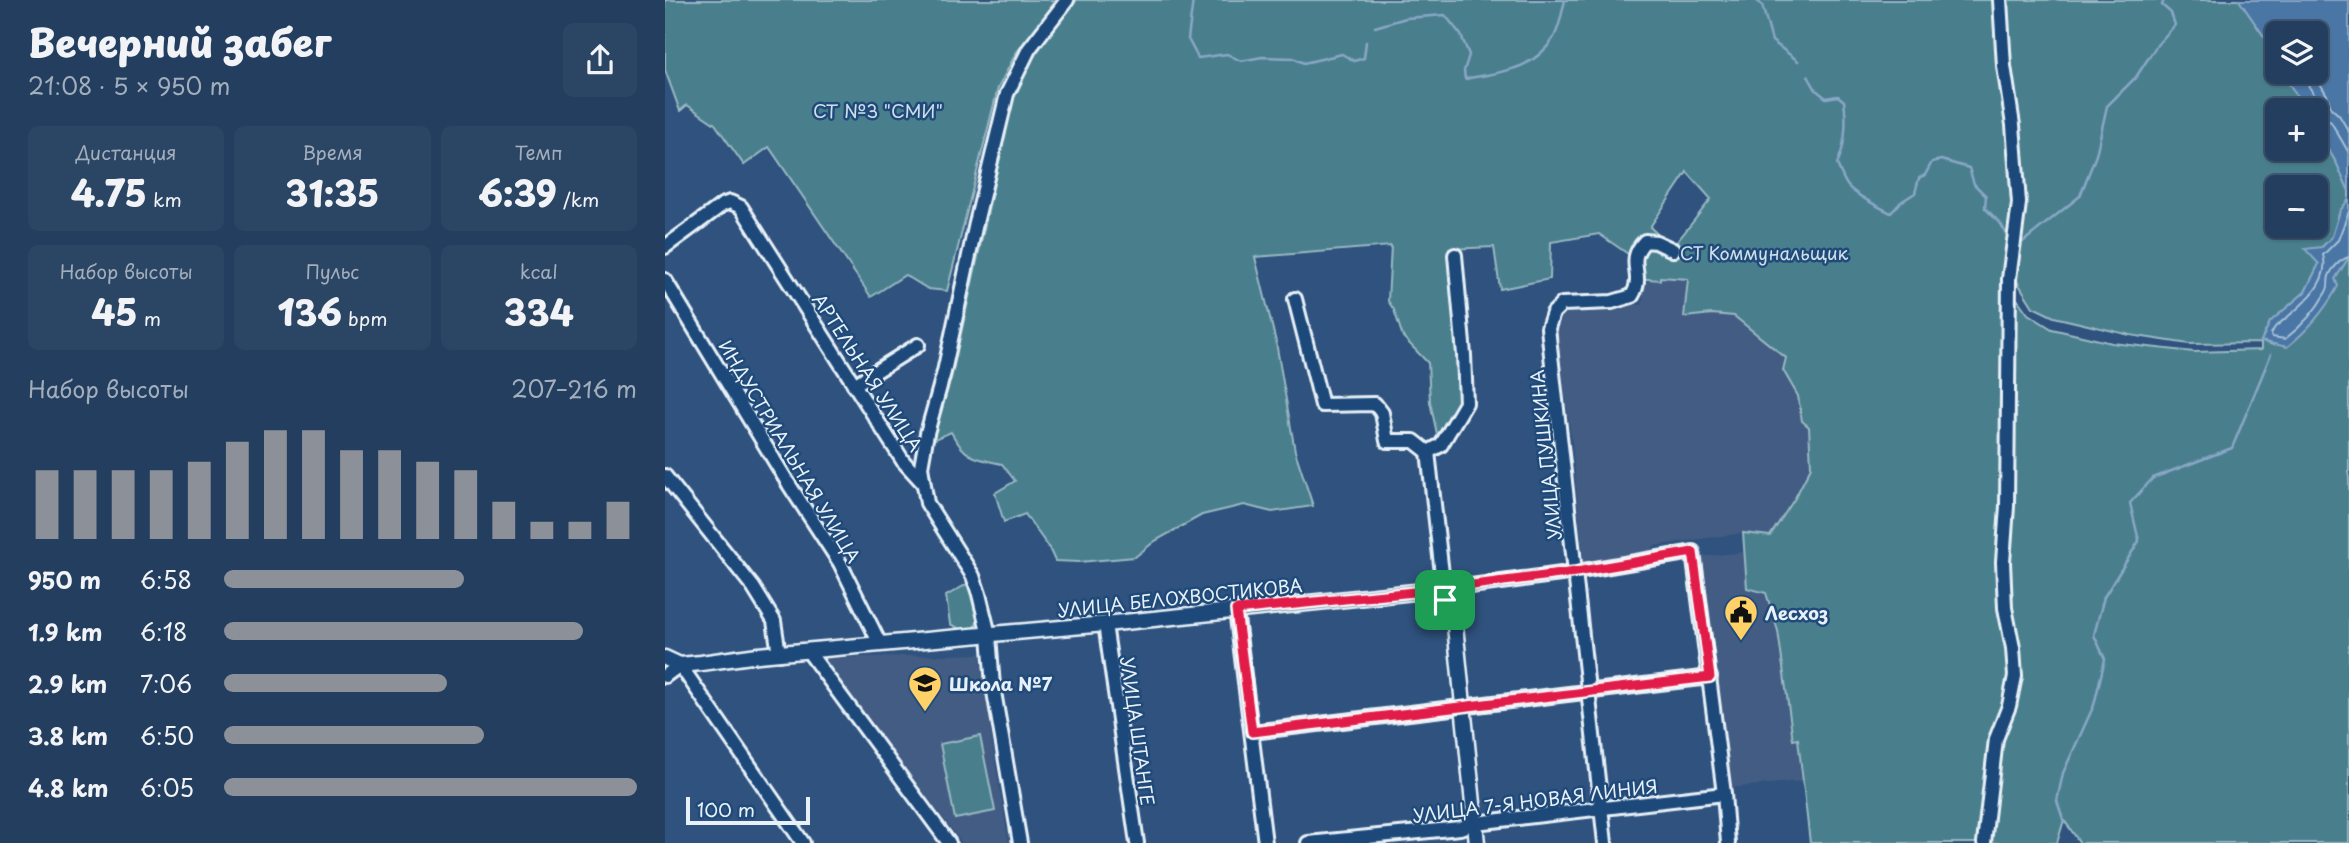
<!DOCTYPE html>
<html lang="ru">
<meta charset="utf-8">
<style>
body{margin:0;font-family:"Playpen Sans",sans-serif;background:#2b4564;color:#f1f3f6;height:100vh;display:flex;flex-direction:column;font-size:26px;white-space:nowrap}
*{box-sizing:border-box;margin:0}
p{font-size:23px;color:#a3aebc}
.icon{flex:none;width:38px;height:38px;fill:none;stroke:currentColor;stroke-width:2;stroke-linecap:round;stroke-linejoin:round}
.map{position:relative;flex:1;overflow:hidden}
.drawer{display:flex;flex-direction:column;background:#233e5e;width:665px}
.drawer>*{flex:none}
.tools{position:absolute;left:1600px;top:21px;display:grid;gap:14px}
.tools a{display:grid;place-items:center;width:63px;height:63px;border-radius:10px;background:#233e5e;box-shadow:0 2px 5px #0004,0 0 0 2px #405773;font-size:35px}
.scale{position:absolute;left:21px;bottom:18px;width:124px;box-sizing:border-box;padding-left:7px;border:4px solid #e8f1f8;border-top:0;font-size:19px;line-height:24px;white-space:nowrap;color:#e8f1f8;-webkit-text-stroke:5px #1f4a7a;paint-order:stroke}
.pin{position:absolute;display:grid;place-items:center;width:60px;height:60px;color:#fff;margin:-30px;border-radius:14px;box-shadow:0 4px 10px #0006}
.round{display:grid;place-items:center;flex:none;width:74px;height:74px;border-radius:10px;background:#2b4564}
.overview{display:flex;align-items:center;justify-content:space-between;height:119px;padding:0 28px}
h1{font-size:38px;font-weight:800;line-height:52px}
.stats{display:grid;grid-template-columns:repeat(3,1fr);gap:10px;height:119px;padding:7px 28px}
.stats div{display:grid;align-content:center;border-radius:10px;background:#2b4564;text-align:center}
.stats b{font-size:35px;font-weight:800}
.stats small{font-size:19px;font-weight:400}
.stats p{font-size:19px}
.chart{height:196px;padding:14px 28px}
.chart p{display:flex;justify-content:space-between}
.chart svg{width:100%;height:126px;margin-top:7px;stroke:#8c9099;stroke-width:6}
ul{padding:0 28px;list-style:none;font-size:23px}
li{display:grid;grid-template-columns:112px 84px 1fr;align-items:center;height:52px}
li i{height:18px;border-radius:9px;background:#8c9099}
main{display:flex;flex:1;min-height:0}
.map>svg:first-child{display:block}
</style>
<main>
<section class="drawer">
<div class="overview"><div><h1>Вечерний забег</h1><p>21:08 · 5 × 950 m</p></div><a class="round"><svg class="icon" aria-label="share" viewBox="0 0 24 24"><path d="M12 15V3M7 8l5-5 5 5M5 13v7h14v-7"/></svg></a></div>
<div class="stats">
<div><p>Дистанция</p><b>4.75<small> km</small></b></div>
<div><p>Время</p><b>31:35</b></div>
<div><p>Темп</p><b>6:39<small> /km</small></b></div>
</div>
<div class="stats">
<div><p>Набор высоты</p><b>45<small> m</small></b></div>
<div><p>Пульс</p><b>136<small> bpm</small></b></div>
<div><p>kcal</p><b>334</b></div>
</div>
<div class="chart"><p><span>Набор высоты</span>207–216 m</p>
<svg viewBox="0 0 160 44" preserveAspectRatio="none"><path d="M5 44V20M15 44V20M25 44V20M35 44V20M45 44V17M55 44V10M65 44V6M75 44V6M85 44V13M95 44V13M105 44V17M115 44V20M125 44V31M135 44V38M145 44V38M155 44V31"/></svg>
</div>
<ul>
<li><b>950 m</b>6:58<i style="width:58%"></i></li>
<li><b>1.9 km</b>6:18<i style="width:87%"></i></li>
<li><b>2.9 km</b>7:06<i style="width:54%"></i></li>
<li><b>3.8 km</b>6:50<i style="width:63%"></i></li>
<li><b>4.8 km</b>6:05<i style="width:100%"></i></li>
</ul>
</section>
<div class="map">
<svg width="1684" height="843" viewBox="0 0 1684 843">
<rect width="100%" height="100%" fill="#2f527e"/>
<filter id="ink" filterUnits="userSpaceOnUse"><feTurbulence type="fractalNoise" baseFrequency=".0143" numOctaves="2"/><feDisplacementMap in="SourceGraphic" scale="14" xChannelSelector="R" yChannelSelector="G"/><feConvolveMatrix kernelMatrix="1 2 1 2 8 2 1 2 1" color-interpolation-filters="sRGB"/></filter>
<g filter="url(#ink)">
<!-- built -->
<g fill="#425c83">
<path d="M995,277L1023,279L1019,317L1047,314L1069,316L1121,358L1118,370L1133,396L1137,421L1144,427L1146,467L1130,498L1105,536L1078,533L988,546L989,553L925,566L918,562L907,443L889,324L891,315L901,305L953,303L977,305L980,281L994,280Z"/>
<path d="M1079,552L1082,588L1100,593L1113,631L1128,739H1133L1136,781L1064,788L1033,557Z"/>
<path d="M315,654L331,767L344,843H297L155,658Z"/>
</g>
<!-- green -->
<g fill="#4a7f8d" stroke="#99b8c2" stroke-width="2" fill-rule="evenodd">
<path d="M0,0H393L351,53L333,88L282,291L263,289L240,275L206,297L104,147L79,165L50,124L22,105L15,111L0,70Z"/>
<path d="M412,0H1330L1329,24L1339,87L1349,208L1339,371L1347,671L1316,843H1145L1133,739L1128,740L1113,631L1101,593L1082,588L1078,533L1105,536L1130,498L1146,467L1144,427L1137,421L1133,396L1118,370L1121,358L1069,316L1047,314L1019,317L1023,279L995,277V280L969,278L966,256L934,234L886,242L885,279L835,289L829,247L784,249L797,399L774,443L765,402L763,363L738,337L729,310L723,301L726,246L590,257L611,342L630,451L648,506L607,512L579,505L537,515L490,541L470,557L414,562L390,561L384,548L360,514L339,522L330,493L350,481L337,464C309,458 300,458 286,432L266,441L286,379L347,102L360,71L377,44ZM1022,172L1046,199L1007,248L985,227Z"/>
<path d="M1342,0H1574L1605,45L1612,74L1625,85L1641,110H1612V149H1650V126L1672,164L1684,191V199L1675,211L1667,237L1657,247L1654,264L1640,292L1605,322L1596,341L1608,345L1652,315L1666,298L1670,279L1684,257V843H1415L1399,820L1392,843H1322L1333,744L1346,713L1343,608L1347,298L1350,296L1363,314L1387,329L1447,343L1529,352L1596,350V343L1524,344L1465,335L1389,317L1368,307L1353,283L1349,266L1353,123L1343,41ZM1612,187H1650V226H1612Z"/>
<path d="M304,583L314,621L308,628L297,630L285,624L281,596Z"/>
<path d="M315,736L330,811L290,819L275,744Z"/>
</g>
<!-- water -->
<g fill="#4976a5" stroke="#89a7c6" stroke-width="2" fill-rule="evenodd">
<path d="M1574,0H1684V191L1672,164L1650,126V110H1641L1625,85L1612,74L1605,45ZM1612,33H1650V72H1612Z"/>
<path d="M1684,199V257L1670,279L1673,286C1660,310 1642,331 1622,347L1596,341L1605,322L1640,292L1654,264L1640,249L1657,247L1667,237L1675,211Z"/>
</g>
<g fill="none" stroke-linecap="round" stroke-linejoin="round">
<!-- shore -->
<g stroke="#a8c0d7" stroke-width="2">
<path d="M1634,72L1653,100L1655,114L1666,122L1684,153"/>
<path d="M1648,72L1662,95L1666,108L1674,115L1684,132"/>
<path d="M1684,211L1673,240L1658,255C1667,285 1631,310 1610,327L1606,334L1607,337L1620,339C1636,327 1651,310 1661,292C1665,286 1662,283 1664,276C1667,268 1676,259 1684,257"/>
</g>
<!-- stream -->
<g stroke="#89a7c6" stroke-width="2.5">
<path d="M528,0L523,39L533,58L562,54L576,61L597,57L628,58L639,63L677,54L689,61L699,58L701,42"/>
<path d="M1091,0L1097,5L1107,41L1133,61"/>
<path d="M710,27L741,18L780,15L796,35L804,55L799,71L800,79C835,72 869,71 889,37C895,26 897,12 900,0"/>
<path d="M1143,76L1151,90L1161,98L1173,96L1179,101C1182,123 1181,144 1172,164C1175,171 1178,179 1182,185C1189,195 1214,207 1226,213L1236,202L1250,193L1254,178L1260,175L1267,162L1276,160L1304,168L1309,184L1321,196L1320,208L1336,224L1341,234"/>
<path d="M1354,245L1415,196L1431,155L1442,106L1471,77L1492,45L1510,25L1506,13L1497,5L1499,0"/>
<path d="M1399,822L1392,801L1398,773L1429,705L1440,659L1429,635L1439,597L1474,541L1465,503L1488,478L1567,448L1606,354"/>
</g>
<!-- minor casing -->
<g stroke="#e8f1f8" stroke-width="18">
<g id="minor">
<path d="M0,247L57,205L65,202L76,207L238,461L258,483"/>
<path d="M0,280L123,483L175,563L215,644"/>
<path d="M630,299L657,405L710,404L717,413L722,441H749L763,452L780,600"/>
<path d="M189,385L253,345"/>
<path d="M763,452L776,445L801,403L799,355L790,255"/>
<path d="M0,476L88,587L109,621L114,654"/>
<path d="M780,600L798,587L911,572L1028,552L1059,794L1063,843"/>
<path d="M571,610L600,843"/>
<path d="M440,624L472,843"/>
<path d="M143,651L284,843"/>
<path d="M0,676L15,665L138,843"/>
<path d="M587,732L1045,677"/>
<path d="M355,843L328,686L324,635L314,594L308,576L262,503L256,467L262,433L279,372L311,223L342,94L364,49L402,0"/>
<path d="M643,843L795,828L810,823L1059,794"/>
<path d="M940,843L883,328L888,313L897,304L947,302L967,296C981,273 959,263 980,241L991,242L1008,250"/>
<path d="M1319,843L1331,739L1344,706L1350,676L1348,648L1340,608L1338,562L1342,506L1344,279L1354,203L1348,125L1339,66L1335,0"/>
</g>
</g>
<!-- major casing -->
<g stroke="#e8f1f8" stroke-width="19">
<path id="major" d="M0,658L15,665L36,663L93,655L440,624L759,591C775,593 783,601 789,616L812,843"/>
</g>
<!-- minor -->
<use href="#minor" stroke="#1f4a7a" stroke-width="12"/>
<!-- major -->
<use href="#major" stroke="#1f4a7a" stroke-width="14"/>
</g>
</g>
<g fill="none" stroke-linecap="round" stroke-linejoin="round" filter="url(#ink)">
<!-- route casing -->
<g stroke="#fff" stroke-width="14">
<path id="route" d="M1028,552L1045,677L587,732L571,610L759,591L771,593L780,600L800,586L911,572Z"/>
</g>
<!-- route -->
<use href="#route" stroke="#e11d48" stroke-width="9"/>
</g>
<!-- icons -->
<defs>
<g id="civic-pin" transform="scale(1.75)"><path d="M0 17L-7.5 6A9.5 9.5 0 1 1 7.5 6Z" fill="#ffd166" stroke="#1f4a7a"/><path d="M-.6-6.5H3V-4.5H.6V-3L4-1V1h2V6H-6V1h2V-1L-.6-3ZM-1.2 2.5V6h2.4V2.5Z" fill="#111"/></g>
<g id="school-pin" transform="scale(1.75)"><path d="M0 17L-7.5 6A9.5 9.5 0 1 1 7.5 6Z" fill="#ffd166" stroke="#1f4a7a"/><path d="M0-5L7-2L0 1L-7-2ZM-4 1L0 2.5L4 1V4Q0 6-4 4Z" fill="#111"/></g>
</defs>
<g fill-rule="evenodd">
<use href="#civic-pin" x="1076" y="612"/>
<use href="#school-pin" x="260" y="683"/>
</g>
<g text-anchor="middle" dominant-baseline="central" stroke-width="5" stroke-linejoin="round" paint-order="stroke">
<!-- park labels -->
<g font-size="18" fill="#d0e0e8" stroke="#1f4a7a">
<text x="213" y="110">СТ №3 "СМИ"</text>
<text x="1099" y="252">СТ Коммунальщик</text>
</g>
<!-- street labels -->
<g font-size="18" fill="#e8f1f8" stroke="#1f4a7a">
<text transform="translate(203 372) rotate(57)">АРТЕЛЬНАЯ УЛИЦА</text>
<text transform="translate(125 451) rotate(59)">ИНДУСТРИАЛЬНАЯ УЛИЦА</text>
<text transform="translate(880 455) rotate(-96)">УЛИЦА ПУШКИНА</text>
<text transform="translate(515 597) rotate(-6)">УЛИЦА БЕЛОХВОСТИКОВА</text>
<text transform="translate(473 731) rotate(82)">УЛИЦА ШТАНГЕ</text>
<text transform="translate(870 800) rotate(-7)">УЛИЦА 7-Я НОВАЯ ЛИНИЯ</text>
</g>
<!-- poi labels -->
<g font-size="18" font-weight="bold" fill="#e8f1f8" stroke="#1f4a7a" text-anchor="start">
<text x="1100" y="612">Лесхоз</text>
<text x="284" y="683">Школа №7</text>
</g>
</g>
</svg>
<div class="tools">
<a><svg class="icon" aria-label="layers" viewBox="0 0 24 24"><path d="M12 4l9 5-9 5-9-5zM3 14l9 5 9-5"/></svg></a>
<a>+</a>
<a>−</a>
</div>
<div class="scale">100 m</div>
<div class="pin" style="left:780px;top:600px;background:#1e9e55"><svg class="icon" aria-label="arrive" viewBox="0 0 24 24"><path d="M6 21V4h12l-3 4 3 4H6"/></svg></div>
</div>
</main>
